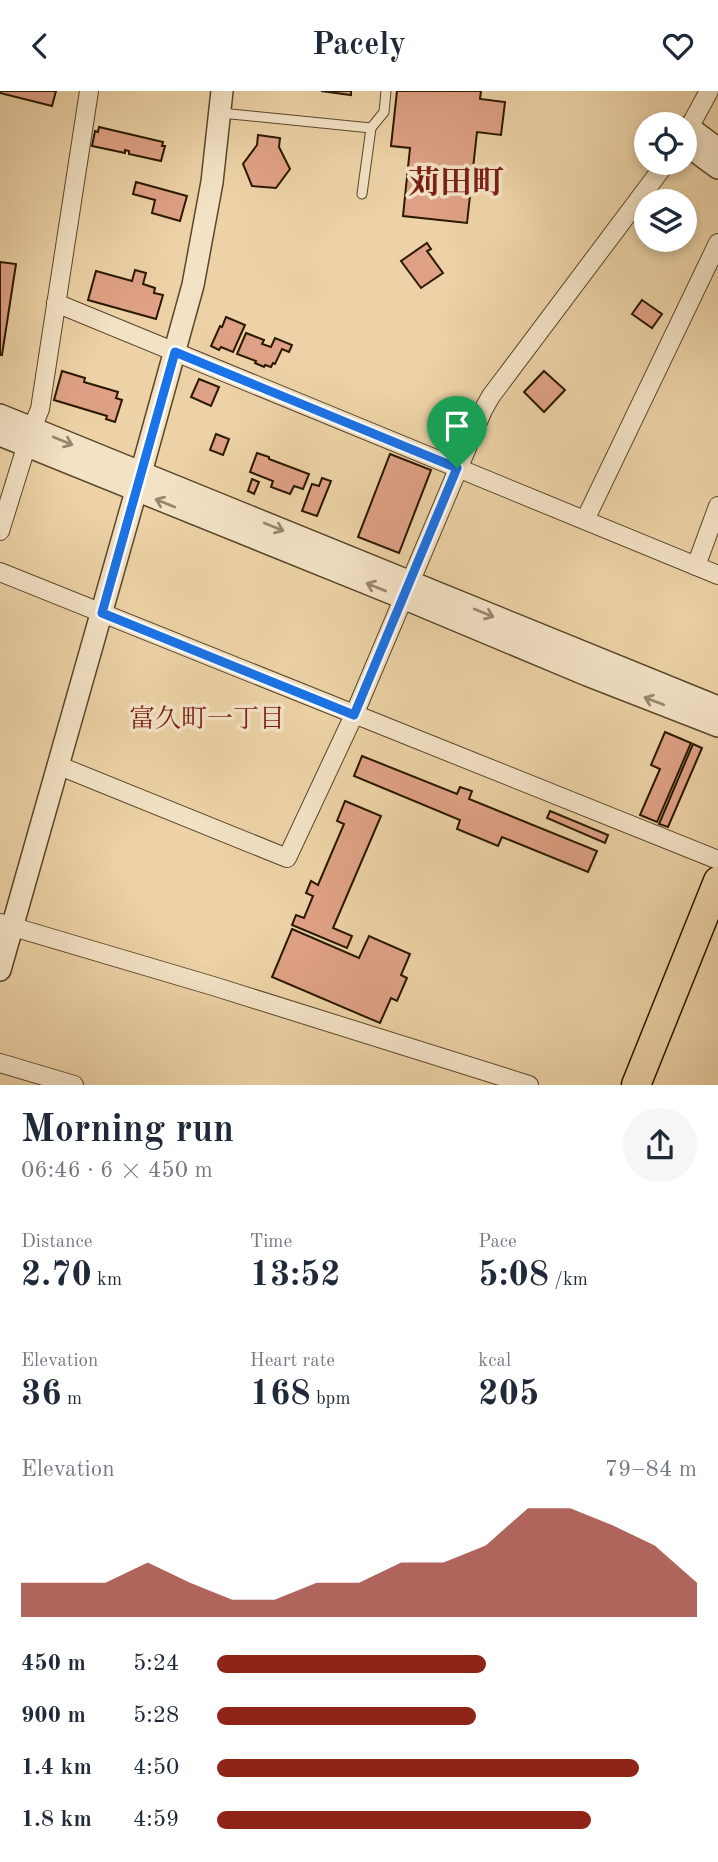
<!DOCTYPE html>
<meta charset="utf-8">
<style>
body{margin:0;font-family:"Old Standard TT","Noto Serif JP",serif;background:#f6f6f7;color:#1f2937;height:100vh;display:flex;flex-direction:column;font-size:26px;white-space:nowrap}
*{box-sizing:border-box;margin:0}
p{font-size:23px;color:#747a83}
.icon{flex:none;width:38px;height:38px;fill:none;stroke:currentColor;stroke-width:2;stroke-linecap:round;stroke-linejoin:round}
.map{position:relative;height:994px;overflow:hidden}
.panel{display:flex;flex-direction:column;background:#fff;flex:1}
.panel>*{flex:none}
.fabs{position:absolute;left:634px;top:21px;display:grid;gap:14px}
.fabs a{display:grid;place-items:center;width:63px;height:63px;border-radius:50%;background:#fff;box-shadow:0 4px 10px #0003;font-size:35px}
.pin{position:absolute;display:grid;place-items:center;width:60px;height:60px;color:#fff;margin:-72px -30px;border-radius:50% 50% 50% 0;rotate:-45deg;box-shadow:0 0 7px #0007}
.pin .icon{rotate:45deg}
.round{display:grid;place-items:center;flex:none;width:74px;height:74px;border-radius:37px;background:#f6f6f7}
.head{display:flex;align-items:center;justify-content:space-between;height:119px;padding:0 21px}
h1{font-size:38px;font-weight:800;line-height:52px}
.metrics{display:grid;grid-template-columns:repeat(3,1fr);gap:10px;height:119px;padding:7px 21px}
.metrics div{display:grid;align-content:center}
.metrics b{font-size:35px;font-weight:800}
.metrics small{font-size:19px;font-weight:400}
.metrics p{font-size:19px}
.chart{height:196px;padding:14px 21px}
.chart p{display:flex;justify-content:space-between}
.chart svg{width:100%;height:126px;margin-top:7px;fill:#8f2418;opacity:.7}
ul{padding:0 21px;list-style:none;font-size:23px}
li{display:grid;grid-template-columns:112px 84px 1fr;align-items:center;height:52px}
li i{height:18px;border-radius:9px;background:#8f2418}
header{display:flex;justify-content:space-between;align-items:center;height:91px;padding:0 21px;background:#fff;font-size:32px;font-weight:800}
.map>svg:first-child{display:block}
</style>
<header><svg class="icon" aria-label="back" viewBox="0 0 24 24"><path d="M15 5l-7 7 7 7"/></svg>Pacely<svg class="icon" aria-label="heart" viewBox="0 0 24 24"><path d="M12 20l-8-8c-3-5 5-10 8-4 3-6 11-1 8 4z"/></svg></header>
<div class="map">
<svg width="718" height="994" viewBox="0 0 718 994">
<rect width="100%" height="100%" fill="#ecd2a6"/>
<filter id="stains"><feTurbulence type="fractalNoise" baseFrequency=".00286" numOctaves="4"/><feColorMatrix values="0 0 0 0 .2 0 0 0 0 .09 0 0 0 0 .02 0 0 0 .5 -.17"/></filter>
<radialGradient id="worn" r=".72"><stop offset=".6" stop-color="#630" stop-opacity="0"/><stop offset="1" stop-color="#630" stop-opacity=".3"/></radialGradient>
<!-- building -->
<g fill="#dfa185" stroke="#2a1801" stroke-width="2">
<path d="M0,0H56L52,15L0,2Z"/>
<path d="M321,0H351V4Z"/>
<path d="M397,0H481L480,8L505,11L501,44L477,41L467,132L403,125L410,57L391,55Z"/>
<path d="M99,36L163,51L162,55H165L161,70L129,63V60L125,59V62L92,55L95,40L98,41Z"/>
<path d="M258,44L280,47L279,56L290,78L276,97L252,95L243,73L257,54Z"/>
<path d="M136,91L187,105L180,130L152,122L155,109L133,103Z"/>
<path d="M427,152L431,158L427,160L443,182L421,197L401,170Z"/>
<path d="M0,171L16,173L2,264H0Z"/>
<path d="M135,179L146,182L143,193L155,197L154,202L163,204L156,228L88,209L96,180L132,190Z"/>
<path d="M642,209L662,223L652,237L632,223Z"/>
<path d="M226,226L245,234L233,261L221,256L219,259L211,255L220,235L222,236Z"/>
<path d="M246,242L264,249L262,253L271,256L275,247L292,254L289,261L282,258L275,273L273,272L271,276L265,274L264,276L255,272L256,270L237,263Z"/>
<path d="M62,280L85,287L84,291L118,301L116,307L122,309L115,331L106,328L107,325L54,309Z"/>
<path d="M544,280L565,299L544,321L524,301Z"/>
<path d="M199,288L219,296L211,315L191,306Z"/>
<path d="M216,343L229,348L223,364L210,359Z"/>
<path d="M257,362L269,366V368L309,383L303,398L294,395L290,403L271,396L273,390L250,381Z"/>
<path d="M390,363L431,379L399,462L358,446Z"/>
<path d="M322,387L331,390L317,425L302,420L312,393L319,395Z"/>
<path d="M252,388L259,391L254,403L248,400Z"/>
<path d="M665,641L691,652L657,731L640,724L660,678L651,674Z"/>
<path d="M693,653L702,657L668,736L659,733Z"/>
<path d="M362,665L457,703L460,696L472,700L469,708L597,760L588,781L502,746L498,755L457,738L460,729L354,685Z"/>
<path d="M345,710L381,725L333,837L352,845L347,857L292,834L296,824L304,827L313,805L306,802L311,790L318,794L344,733L337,730Z"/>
<path d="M550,720L608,744L605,752L547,727Z"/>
<path d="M292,838L359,867L369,845L410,863L401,884L407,887L397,910L391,907L380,932L272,886Z"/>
</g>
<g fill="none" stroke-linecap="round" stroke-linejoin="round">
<!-- service casing -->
<g stroke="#5a462a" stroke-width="11">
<g id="service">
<path d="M221,22L371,37L362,103"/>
<path d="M371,37L384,21L386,0"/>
</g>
</g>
<!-- minor casing -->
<g stroke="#5a462a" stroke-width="20">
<g id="minor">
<path d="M684,46L709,0"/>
<path d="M56,212L718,484"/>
<path d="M585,429L718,152"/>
<path d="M0,440L32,337L40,318L89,0"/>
<path d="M696,475L718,415"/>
<path d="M0,481L718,769"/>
<path d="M57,674L287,767L354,624L483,319L491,305L666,72"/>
<path d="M0,832L213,895L529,994"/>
<path d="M0,972L74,994"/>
</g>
</g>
<!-- tertiary casing -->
<g stroke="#5a462a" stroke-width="24">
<g id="tertiary">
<path d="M689,36L718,58"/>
<path d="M684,52L718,77"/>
<path d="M0,324L718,616"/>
<path d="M0,344L403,507L587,584L718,635"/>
<path d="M0,879L136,400L193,194L212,91L222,0"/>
</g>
</g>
<!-- trunk casing -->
<g stroke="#2a1801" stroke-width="31">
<path id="trunk" d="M636,994L718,790"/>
</g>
<!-- service -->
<use href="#service" stroke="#f3e2c5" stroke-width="9"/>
<!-- minor -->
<use href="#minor" stroke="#f3e2c5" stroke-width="18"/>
<!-- tertiary -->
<use href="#tertiary" stroke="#f3e2c5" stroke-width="21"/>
<!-- trunk -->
<use href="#trunk" stroke="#ecd2a6" stroke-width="28"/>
</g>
<!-- one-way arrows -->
<defs><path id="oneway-shaft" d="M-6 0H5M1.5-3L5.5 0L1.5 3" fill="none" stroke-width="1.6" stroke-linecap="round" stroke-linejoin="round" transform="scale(1.75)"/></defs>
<g stroke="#99876d">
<use href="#oneway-shaft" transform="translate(63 350) rotate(22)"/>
<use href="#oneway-shaft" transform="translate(165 412) rotate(-158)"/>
<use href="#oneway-shaft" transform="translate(274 436) rotate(22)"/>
<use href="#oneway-shaft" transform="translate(376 496) rotate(-158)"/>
<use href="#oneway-shaft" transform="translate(484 522) rotate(22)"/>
<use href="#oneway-shaft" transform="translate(654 610) rotate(-159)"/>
</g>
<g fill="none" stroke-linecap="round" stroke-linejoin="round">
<!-- route casing -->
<g stroke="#fff" stroke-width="14">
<path id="route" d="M175,261L457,377L354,624L102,522Z"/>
</g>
<!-- route -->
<use href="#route" stroke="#1a73e8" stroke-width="9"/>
</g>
<g text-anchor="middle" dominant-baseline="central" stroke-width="7" stroke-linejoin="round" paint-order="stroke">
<!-- neighbourhood labels -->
<g font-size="26" fill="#7a1f14" stroke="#f3e2c5">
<text x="207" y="629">富久町一丁目</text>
</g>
<!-- district labels -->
<g font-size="32" font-weight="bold" fill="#7a1f14" stroke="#f3e2c5">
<text x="456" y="94">苅田町</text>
</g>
</g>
<rect width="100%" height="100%" filter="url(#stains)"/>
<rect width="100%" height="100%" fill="url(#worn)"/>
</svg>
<div class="fabs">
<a><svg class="icon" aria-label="locate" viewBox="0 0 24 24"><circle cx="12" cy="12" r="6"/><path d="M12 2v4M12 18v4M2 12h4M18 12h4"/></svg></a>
<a><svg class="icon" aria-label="layers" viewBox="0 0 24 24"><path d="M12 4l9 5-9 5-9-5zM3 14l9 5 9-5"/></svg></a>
</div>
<div class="pin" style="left:457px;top:377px;background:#1e9e55"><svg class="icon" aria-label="arrive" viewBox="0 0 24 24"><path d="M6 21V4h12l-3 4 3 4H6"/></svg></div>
</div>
<section class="panel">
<div class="head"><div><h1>Morning run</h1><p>06:46 · 6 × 450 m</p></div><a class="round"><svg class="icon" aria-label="share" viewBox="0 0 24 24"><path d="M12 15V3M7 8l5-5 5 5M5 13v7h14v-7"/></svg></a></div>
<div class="metrics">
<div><p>Distance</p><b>2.70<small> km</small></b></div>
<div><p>Time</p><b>13:52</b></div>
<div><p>Pace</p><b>5:08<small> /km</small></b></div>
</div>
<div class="metrics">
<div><p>Elevation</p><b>36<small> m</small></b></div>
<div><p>Heart rate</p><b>168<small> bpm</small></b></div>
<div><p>kcal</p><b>205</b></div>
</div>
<div class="chart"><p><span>Elevation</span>79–84 m</p>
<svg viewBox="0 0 160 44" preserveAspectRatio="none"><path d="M0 44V32L10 32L20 32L30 25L40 32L50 38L60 38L70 32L80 32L90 25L100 25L110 19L120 6L130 6L140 12L150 19L160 32V44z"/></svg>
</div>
<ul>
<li><b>450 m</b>5:24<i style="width:56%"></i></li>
<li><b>900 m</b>5:28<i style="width:54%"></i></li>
<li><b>1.4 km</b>4:50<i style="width:88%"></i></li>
<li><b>1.8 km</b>4:59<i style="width:78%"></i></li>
</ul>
</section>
